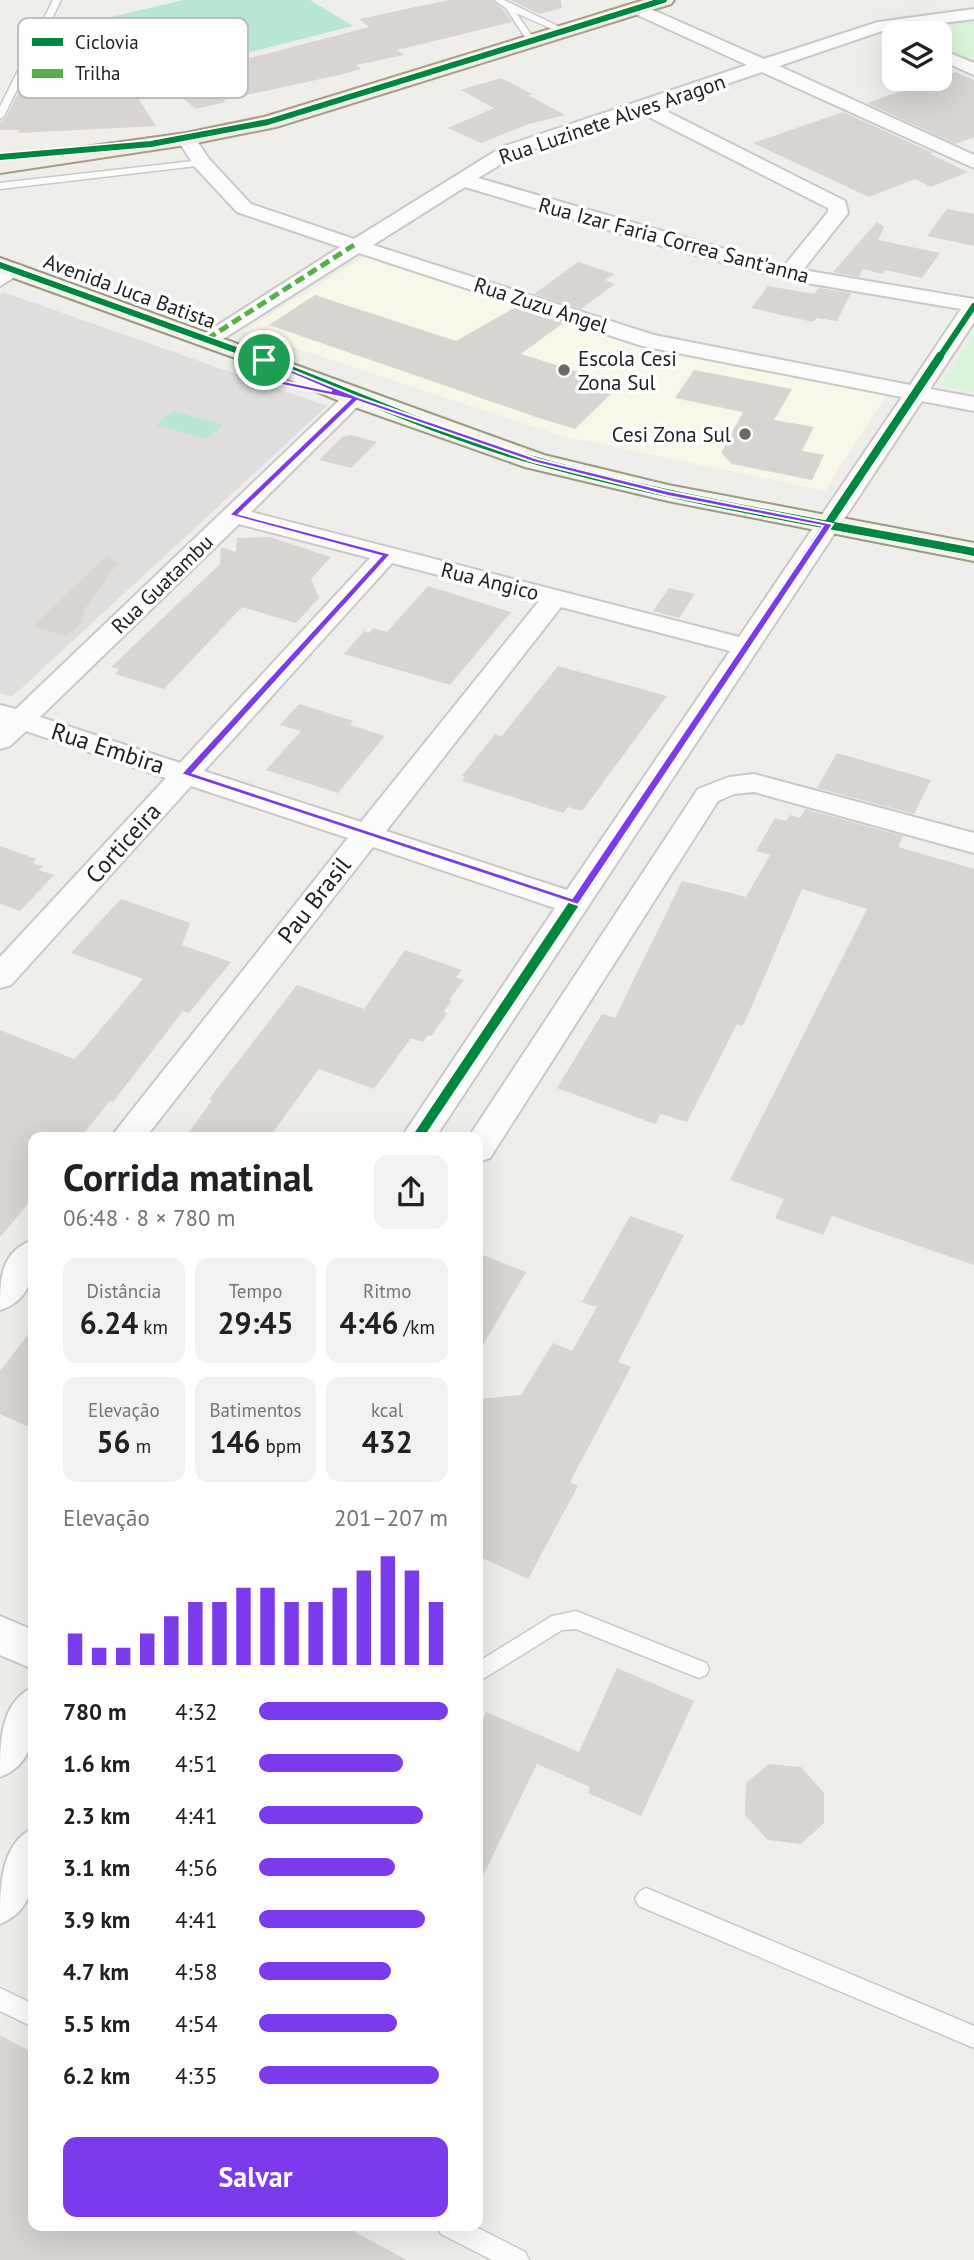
<!DOCTYPE html>
<html lang="pt">
<meta charset="utf-8">
<style>
body{margin:0;font-family:"PT Sans",sans-serif;background:#f2f2f2;color:#202124;height:100vh;display:flex;flex-direction:column;font-size:26px;white-space:nowrap}
*{box-sizing:border-box;margin:0}
p{font-size:23px;color:#757577}
.icon{flex:none;width:38px;height:38px;fill:none;stroke:currentColor;stroke-width:2;stroke-linecap:round;stroke-linejoin:round}
.map{position:relative;flex:1;overflow:hidden}
.details{position:absolute;left:28px;top:1132px;width:455px;height:1099px;display:flex;flex-direction:column;background:#fff;border-radius:14px;box-shadow:0 7px 28px #0002}
.details>*{flex:none}
.buttons{position:absolute;left:882px;top:21px;display:grid;gap:14px}
.buttons a{display:grid;place-items:center;width:70px;height:70px;border-radius:14px;background:#fff;box-shadow:0 7px 28px #0002;font-size:35px}
.pin{position:absolute;display:grid;place-items:center;width:60px;height:60px;color:#fff;margin:-30px;border:4px solid #fff;border-radius:50%;box-shadow:0 2px 7px #0007}
.round{display:grid;place-items:center;flex:none;width:74px;height:74px;border-radius:14px;background:#f2f2f2}
.head{display:flex;align-items:center;justify-content:space-between;height:119px;padding:0 35px}
h1{font-size:38px;font-weight:600;line-height:52px}
.figures{display:grid;grid-template-columns:repeat(3,1fr);gap:10px;height:119px;padding:7px 35px}
.figures div{display:grid;align-content:center;border-radius:14px;background:#f2f2f2;text-align:center}
.figures b{font-size:30px;font-weight:600}
.figures small{font-size:19px;font-weight:400}
.figures p{font-size:19px}
.chart{height:196px;padding:14px 35px}
.chart p{display:flex;justify-content:space-between}
.chart svg{width:100%;height:126px;margin-top:7px;stroke:#7c3aed;stroke-width:6}
.button{display:flex;gap:14px;margin-top:auto;padding:14px 35px}
.button a{flex:1;height:80px;border-radius:14px;background:#7c3aed;color:#fff;font-size:28px;font-weight:600;line-height:80px;text-align:center}
ul{padding:0 35px;list-style:none;font-size:23px}
li{display:grid;grid-template-columns:112px 84px 1fr;align-items:center;height:52px}
li i{height:18px;border-radius:9px;background:#7c3aed}
.map>svg:first-child{display:block}
</style>
<div class="map">
<svg width="974" height="2260" viewBox="0 0 974 2260">
<rect width="100%" height="100%" fill="#f0eeeb"/>
<!-- residential -->
<path fill="#dfdedc" d="M3,292L327,406L12,697L0,693V294Z"/>
<!-- education -->
<path fill="#f8f7e8" d="M369,254L644,345L887,394L825,491L562,436L244,331Z"/>
<!-- park -->
<g fill="#daf5da">
<path d="M974,18V62L940,47V33H907L894,28Z"/>
<path d="M974,334V392L940,386Z"/>
</g>
<!-- pitch -->
<g fill="#b7e6d2">
<path d="M183,0H310L353,26L137,81L61,29Z"/>
<path d="M173,411L223,425L207,439L156,425Z"/>
</g>
<!-- building -->
<g fill="#d7d4d2">
<path d="M449,0H492L504,10L512,22L397,50L404,55L356,65L361,69L339,75L224,100L226,102L196,109L162,81L369,27L359,19Z"/>
<path d="M510,0H561L562,8L539,14Z"/>
<path d="M955,72L974,80V137L956,144L867,103Z"/>
<path d="M501,78L532,94L528,95L565,115L526,125L481,143L448,128L494,108L461,90Z"/>
<path d="M132,89L156,126L18,133L19,130H0V122L6,117L19,92Z"/>
<path d="M843,112L933,153L930,154L968,172L931,187L915,179L869,197L753,143Z"/>
<path d="M947,209L974,214V246L927,236Z"/>
<path d="M877,222L884,227L878,240L940,253L922,278L885,270L883,274L863,269L859,277L833,272Z"/>
<path d="M578,262L615,274L605,280L615,284L581,309L534,294Z"/>
<path d="M768,286L814,294L819,288L851,293L837,321L817,318L813,322L751,308Z"/>
<path d="M315,295L456,341L516,307L563,323L521,354L620,385L575,429L536,417L269,325Z"/>
<path d="M694,370L792,389L774,420L814,427L802,451L824,455L812,480L732,464L721,453L743,412L675,398Z"/>
<path d="M351,435L377,442L351,468L319,460L342,437Z"/>
<path d="M270,537L331,557L311,579L319,598L296,623L242,607L164,689L115,674L119,669L111,667L220,564L221,547L236,552L237,538Z"/>
<path d="M108,555L117,564L84,610L81,623L67,636L33,626Z"/>
<path d="M428,586L511,612L450,685L344,654L364,631L369,633L373,628L387,632Z"/>
<path d="M669,588L695,594L679,618L653,611Z"/>
<path d="M558,666L667,696L582,811L568,807L563,813L462,781L465,777L462,776L495,734L501,737Z"/>
<path d="M299,704L353,721L350,725L385,736L338,793L266,770L301,731L280,725Z"/>
<path d="M837,753L931,780L914,814L817,788Z"/>
<path d="M805,809L903,836L898,847L974,869V1265L832,1216L823,1235L775,1218L784,1199L730,1180L867,909L802,889L745,1022L742,1026L737,1024L687,1122L661,1114L655,1124L557,1088L602,1014L615,1018L682,881L746,897L770,855L756,851L775,818L786,821L790,815L800,818Z"/>
<path d="M0,846L36,859L33,863L43,866L39,870L54,875L20,911L0,904Z"/>
<path d="M121,899L190,923L182,945L231,962L189,1013L183,1011L113,1102L110,1101L80,1138H33V1198L0,1237V1030L74,1059L84,1049L143,979L71,953Z"/>
<path d="M405,950L462,970L456,977L464,980L449,1000L452,1001L444,1011L447,1014L431,1036L428,1035L423,1042L411,1038L374,1089L319,1069L269,1138H185L212,1100L209,1099L297,985L364,1009Z"/>
<path d="M630,1216L684,1235L618,1362L631,1367L570,1482L578,1486L528,1579L478,1556V1399L521,1395L553,1343L572,1351L597,1307L582,1302Z"/>
<path d="M478,1253L526,1272L478,1353Z"/>
<path d="M33,1328V1429L0,1414V1371Z"/>
<path d="M617,1668L694,1701L641,1816L588,1793L590,1787L537,1764L478,1886V1728L486,1712L579,1752Z"/>
<path d="M769,1764L801,1767L824,1793V1823L801,1844L768,1840L745,1815L746,1783Z"/>
<path d="M0,2035L33,2053V2226H344L407,2260H0Z"/>
</g>
<g fill="none" stroke-linecap="round" stroke-linejoin="round">
<!-- lane casing -->
<g stroke="#c9c8c7" stroke-width="3">
<g id="lane">
<path d="M53,0H61L4,116L0,119V107Z"/>
<path d="M494,0H504L568,31L561,33L516,13L535,40L528,42L506,8Z"/>
<path d="M202,160L207,163L205,165L0,189V183Z"/>
<path d="M576,1611L706,1663L709,1669L706,1675L699,1678L576,1629L562,1630L478,1682V1662L552,1616Z"/>
<path d="M646,1888L974,2026V2048L639,1906L635,1899L639,1892Z"/>
<path d="M0,1988L33,2004V2027L0,2011Z"/>
<path d="M437,2226H474L525,2252L529,2260H492L441,2234Z"/>
</g>
</g>
<!-- street casing -->
<g stroke="#c9c8c7" stroke-width="4">
<g id="street">
<path d="M637,3L764,59L878,22L974,9V19L882,31L779,66L974,155V168L762,72L658,107L845,201L848,213L803,270L974,299V322L930,389L974,397V411L922,401L435,1138H401L555,908L373,847L145,1138H110L348,838L191,786L11,985L0,988V957L166,778L26,731L10,746L0,749V705L16,709L347,393H363L366,398L251,512L739,637L902,397L642,346L359,253L215,344H199L196,339L340,247L237,212L195,167L177,139L179,135H193L209,159L251,204L354,239L502,147L747,65L631,12V4ZM641,113L828,208V212L784,266L478,178L516,155ZM465,187L662,246L789,280L961,309L910,385L654,335L373,245ZM239,524L370,558L180,763L40,717ZM392,563L539,601L361,822L204,771ZM561,607L730,651L567,890L386,831Z"/>
<path d="M940,49L974,63V75L940,60Z"/>
<path d="M16,264L23,266L26,270L0,286V271Z"/>
<path d="M754,774L974,833V853L754,792L734,794L718,801L490,1158L478,1162V1138H468L698,789L729,777Z"/>
<path d="M33,1240C34,1270 34,1299 0,1310C0,1279 0,1252 33,1240Z"/>
<path d="M0,1616L33,1630V1669L0,1655Z"/>
<path d="M33,1687C35,1723 39,1762 0,1777C0,1741 0,1703 33,1687Z"/>
<path d="M33,1828C35,1866 41,1907 0,1924C0,1886 0,1845 33,1828Z"/>
</g>
</g>
<!-- secondary casing -->
<g stroke="#999a82" stroke-width="4">
<path id="secondary" d="M0,258L544,455L668,485L974,543V561L668,501L525,467L346,404L255,365L0,273Z"/>
</g>
<!-- primary casing -->
<g stroke="#a79c86" stroke-width="4">
<path id="primary" d="M644,0H674L671,4L276,127L186,145L0,173V159L186,133L264,117Z"/>
</g>
<!-- lane -->
<use href="#lane" fill="#fdfcfc" fill-rule="evenodd"/>
<!-- street -->
<use href="#street" fill="#fdfcfc" fill-rule="evenodd"/>
<!-- secondary -->
<use href="#secondary" fill="#f4f4ed" fill-rule="evenodd"/>
<!-- primary -->
<use href="#primary" fill="#f3ede7" fill-rule="evenodd"/>
<!-- quiet -->
<path stroke="#55b145" stroke-width="5" stroke-dasharray="10 5" stroke-linecap="butt" d="M207,339L354,245"/>
<!-- cycleway-far2 casing -->
<g stroke="#fff" stroke-width="9">
<g id="cycleway-far2">
<path d="M0,157L151,144L268,122L664,0"/>
<path d="M0,265L258,358"/>
<path d="M939,358L974,306"/>
</g>
</g>
<!-- cycleway-far1 casing -->
<g stroke="#fff" stroke-width="11">
<g id="cycleway-far1">
<path d="M253,356C348,390 440,435 537,461C680,501 828,524 974,552"/>
<path d="M625,828L940,356"/>
</g>
</g>
<!-- cycleway casing -->
<g stroke="#fff" stroke-width="15">
<path id="cycleway" d="M417,1138L626,826"/>
</g>
<!-- cycleway-far2 -->
<use href="#cycleway-far2" stroke="#00873e" stroke-width="6"/>
<!-- cycleway-far1 -->
<use href="#cycleway-far1" stroke="#00873e" stroke-width="8"/>
<!-- cycleway -->
<use href="#cycleway" stroke="#00873e" stroke-width="10"/>
</g>
<!-- route -->
<path fill="#7c3aed" stroke="#fff" stroke-width="2" fill-rule="evenodd" d="M262,358L358,397L538,459L668,491L833,524L578,905L181,774L381,556L229,515L350,399L240,376V373L264,369ZM273,366L332,391L259,376L270,372ZM357,401L533,462L668,496L823,526L572,898L193,773L391,554L239,514Z"/>
<!-- markers -->
<g fill="#6a6968" stroke="#fff" stroke-width="2.5">
<circle cx="564" cy="370" r="7"/>
<circle cx="745" cy="434" r="7"/>
</g>
<g text-anchor="middle" dominant-baseline="central" stroke-width="7" stroke-linejoin="round" paint-order="stroke">
<!-- far-street labels -->
<g font-size="21" fill="#222" stroke="#fff">
<text transform="translate(612 119) rotate(-19)">Rua Luzinete Alves Aragon</text>
<text transform="translate(674 240) rotate(15)">Rua Izar Faria Correa Sant'anna</text>
<text transform="translate(130 291) rotate(20)">Avenida Juca Batista</text>
<text transform="translate(541 305) rotate(18)">Rua Zuzu Angel</text>
<text transform="translate(490 581) rotate(14)">Rua Angico</text>
<text transform="translate(162 584) rotate(-44)">Rua Guatambu</text>
</g>
<!-- far-poi labels -->
<g font-size="21" fill="#222" stroke="#fff" text-anchor="start">
<text x="578" y="358">Escola Cesi<tspan x="578" dy="24">Zona Sul</tspan></text>
<text x="731" y="434" text-anchor="end">Cesi Zona Sul</text>
</g>
<!-- street labels -->
<g font-size="24" fill="#222" stroke="#fff">
<text transform="translate(108 748) rotate(18)">Rua Embira</text>
<text transform="translate(123 843) rotate(-48)">Corticeira</text>
<text transform="translate(314 900) rotate(-52)">Pau Brasil</text>
</g>
</g>
<!-- legend -->
<rect x="18" y="18" width="230" height="80" rx="10" fill="#fff" stroke="#bdbdbd" stroke-width="2"/>
<rect x="32" y="38" width="31" height="8" fill="#00873e"/>
<rect x="32" y="69" width="31" height="9" fill="#55b145"/>
<g font-size="19" fill="#222">
<text x="75" y="49">Ciclovia</text>
<text x="75" y="80">Trilha</text>
</g>
</svg>
<div class="buttons">
<a><svg class="icon" aria-label="layers" viewBox="0 0 24 24"><path d="M12 4l9 5-9 5-9-5zM3 14l9 5 9-5"/></svg></a>
</div>
<div class="pin" style="left:264px;top:360px;background:#1e9e55"><svg class="icon" aria-label="arrive" viewBox="0 0 24 24"><path d="M6 21V4h12l-3 4 3 4H6"/></svg></div>
<section class="details">
<div class="head"><div><h1>Corrida matinal</h1><p>06:48 · 8 × 780 m</p></div><a class="round"><svg class="icon" aria-label="share" viewBox="0 0 24 24"><path d="M12 15V3M7 8l5-5 5 5M5 13v7h14v-7"/></svg></a></div>
<div class="figures">
<div><p>Distância</p><b>6.24<small> km</small></b></div>
<div><p>Tempo</p><b>29:45</b></div>
<div><p>Ritmo</p><b>4:46<small> /km</small></b></div>
</div>
<div class="figures">
<div><p>Elevação</p><b>56<small> m</small></b></div>
<div><p>Batimentos</p><b>146<small> bpm</small></b></div>
<div><p>kcal</p><b>432</b></div>
</div>
<div class="chart"><p><span>Elevação</span>201–207 m</p>
<svg viewBox="0 0 160 44" preserveAspectRatio="none"><path d="M5 44V33M15 44V38M25 44V38M35 44V33M45 44V27M55 44V22M65 44V22M75 44V17M85 44V17M95 44V22M105 44V22M115 44V17M125 44V11M135 44V6M145 44V11M155 44V22"/></svg>
</div>
<ul>
<li><b>780 m</b>4:32<i style="width:100%"></i></li>
<li><b>1.6 km</b>4:51<i style="width:76%"></i></li>
<li><b>2.3 km</b>4:41<i style="width:87%"></i></li>
<li><b>3.1 km</b>4:56<i style="width:72%"></i></li>
<li><b>3.9 km</b>4:41<i style="width:88%"></i></li>
<li><b>4.7 km</b>4:58<i style="width:70%"></i></li>
<li><b>5.5 km</b>4:54<i style="width:73%"></i></li>
<li><b>6.2 km</b>4:35<i style="width:95%"></i></li>
</ul>
<div class="button"><a>Salvar</a></div>
</section>
</div>
